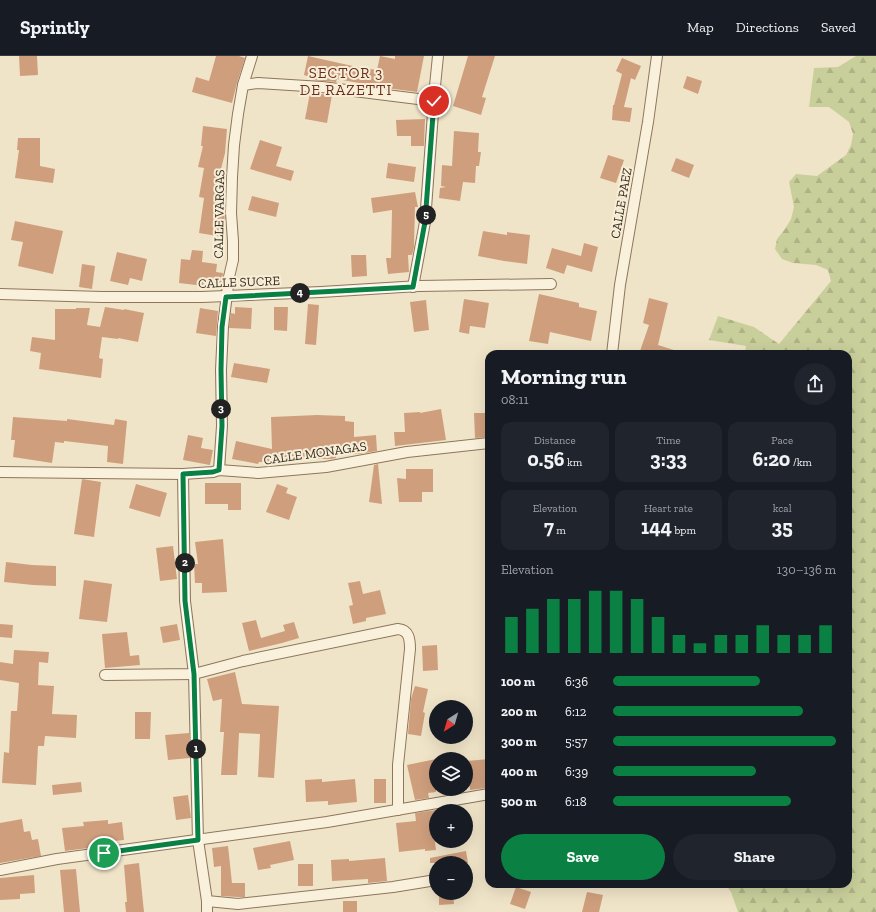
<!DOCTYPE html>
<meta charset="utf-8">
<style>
body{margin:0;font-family:"Zilla Slab",serif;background:#20242c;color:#f1f3f6;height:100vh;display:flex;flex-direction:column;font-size:15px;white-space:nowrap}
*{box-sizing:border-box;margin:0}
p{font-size:13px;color:#9ea1a6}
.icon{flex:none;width:22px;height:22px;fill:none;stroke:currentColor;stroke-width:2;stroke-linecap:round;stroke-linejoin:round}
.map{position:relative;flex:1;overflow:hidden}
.sheet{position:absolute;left:485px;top:294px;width:367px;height:538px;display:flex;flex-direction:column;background:#171b24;border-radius:12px;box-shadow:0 4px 16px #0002}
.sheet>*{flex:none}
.needle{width:26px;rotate:217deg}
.buttons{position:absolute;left:429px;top:644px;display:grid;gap:8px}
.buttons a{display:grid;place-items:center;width:44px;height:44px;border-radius:50%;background:#171b24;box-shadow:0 4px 16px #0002;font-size:20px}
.pin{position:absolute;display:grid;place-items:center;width:34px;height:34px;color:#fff;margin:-17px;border:2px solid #fff;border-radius:50%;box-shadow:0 1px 4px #0007}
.km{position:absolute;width:20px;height:20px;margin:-10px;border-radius:50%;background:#222;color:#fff;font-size:11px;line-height:20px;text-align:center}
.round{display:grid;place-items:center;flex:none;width:42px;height:42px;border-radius:21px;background:#20242c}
.overview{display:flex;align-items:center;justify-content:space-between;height:68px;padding:0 16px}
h1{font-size:22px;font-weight:700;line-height:30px}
.figures{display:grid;grid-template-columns:repeat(3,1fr);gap:6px;height:68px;padding:4px 16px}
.figures div{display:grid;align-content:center;border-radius:10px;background:#20242c;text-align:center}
.figures b{font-size:20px;font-weight:700}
.figures small{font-size:11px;font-weight:400}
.figures p{font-size:11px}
.chart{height:112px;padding:8px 16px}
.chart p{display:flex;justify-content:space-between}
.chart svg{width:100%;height:72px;margin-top:4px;stroke:#0b8043;stroke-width:6}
.primary-button{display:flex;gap:8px;margin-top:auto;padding:8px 16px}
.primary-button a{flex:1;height:46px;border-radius:24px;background:#0b8043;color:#fff;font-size:16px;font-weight:700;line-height:46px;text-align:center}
.primary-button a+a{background:#20242c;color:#f1f3f6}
ul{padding:0 16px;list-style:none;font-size:13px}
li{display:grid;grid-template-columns:64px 48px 1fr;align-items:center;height:30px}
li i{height:10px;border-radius:5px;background:#0b8043}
header{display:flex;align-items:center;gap:24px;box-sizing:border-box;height:56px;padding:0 20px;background:#171b24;border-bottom:1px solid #363941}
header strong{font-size:19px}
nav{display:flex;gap:22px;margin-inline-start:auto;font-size:14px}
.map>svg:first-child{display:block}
</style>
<header>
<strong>Sprintly</strong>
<nav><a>Map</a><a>Directions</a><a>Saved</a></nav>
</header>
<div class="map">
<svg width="876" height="856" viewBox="0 0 876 856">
<defs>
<pattern id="forest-firs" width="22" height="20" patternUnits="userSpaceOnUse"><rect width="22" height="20" fill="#c9cf9b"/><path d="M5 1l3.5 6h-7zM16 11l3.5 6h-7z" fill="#aeb285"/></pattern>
</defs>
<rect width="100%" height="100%" fill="#f0e4c8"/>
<!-- forest -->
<path fill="url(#forest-firs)" d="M856,0H876V856H738L731,836L725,828H848V298H745L746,290L709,284L718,260L754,271L779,288L831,225L828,214L816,209L793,207L782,203L775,193L777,183L785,173L791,163L794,151L789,126L796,118L817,120L846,99L851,89L853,78L849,66L829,51H809L814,12L838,11Z"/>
<!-- building -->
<g fill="#cf9f7d">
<path d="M19,0H37L38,19L20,20Z"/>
<path d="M216,0H239L245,2L237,27L232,47L192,36L196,21L209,25Z"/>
<path d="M308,0L357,11L377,14L380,0L395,3V0H424L417,36L386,32L337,23L336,26L312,24L313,22L304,19Z"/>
<path d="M468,0H495L482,41L486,42L481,59L453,50Z"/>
<path d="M622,2L641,10L635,24L631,22L624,51L632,52L630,66L612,64L613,49H614L622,18L616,15Z"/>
<path d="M687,20L702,25L698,38L683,32Z"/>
<path d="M310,37L332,39L327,67L305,63Z"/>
<path d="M425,63L424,90H411V80H397L396,64Z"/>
<path d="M203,70L227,73L225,97L219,121L225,122L220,156L224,157L225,166L223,181L199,177L204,142L199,141L204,112L198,111L203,90H201Z"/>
<path d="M454,75L479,77L478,96H481L479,110H476L475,127L463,126L460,145L439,142L440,132L446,131L441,130L442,109L452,110Z"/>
<path d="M18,82H40V110L55,113L53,127L15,122L19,94H17Z"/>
<path d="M260,84L282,91L276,110L294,115L291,125L250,113Z"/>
<path d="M608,99L624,104L616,127L600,122Z"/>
<path d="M676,102L694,109L689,122L671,115Z"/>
<path d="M388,107L416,111L414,126L386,122Z"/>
<path d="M415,136L418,151H415L414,191L412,199H408L409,216L388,218L386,202H391L392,154L373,157L371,142Z"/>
<path d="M252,140L279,147L276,161L248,154Z"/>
<path d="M15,165L63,175L53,218L18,210L23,186L11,184Z"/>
<path d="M483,175L507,179V176L530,179L527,208L504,205L478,200Z"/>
<path d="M584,187L598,191L592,216L567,209L564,218L546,212L552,192L581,200Z"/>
<path d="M192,194L203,195L202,206L217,208L216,216L223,217L221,232L179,227L181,203L190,204Z"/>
<path d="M117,196L147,203L142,225L130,222L128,229L110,225Z"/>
<path d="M351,199H366L367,220L352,221Z"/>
<path d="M82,208L95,210L92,233L79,231Z"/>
<path d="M539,238L579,247V251L597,255L591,285L550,276L548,288L529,285Z"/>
<path d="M649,242L668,247L658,289L680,296L679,298H639L649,269L643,267Z"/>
<path d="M464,243L489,247L485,272L470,270L469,278L459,276Z"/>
<path d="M426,244L429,274L414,276L410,246Z"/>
<path d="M308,248L319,249L316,289L305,288Z"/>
<path d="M105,251L124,254V253L144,257L138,286L118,282V283L102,281L99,302L103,303L101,322L39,313L41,297L30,295L32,281L55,284V253H76V252H90L87,269L100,271Z"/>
<path d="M235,251L252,252L251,273L229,272L231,257L235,258Z"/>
<path d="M274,251H288L287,275L274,274Z"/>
<path d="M200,252L218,255L216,280L196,277Z"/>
<path d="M234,307L270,313L267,327L231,321Z"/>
<path d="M441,353L446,384L395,390L394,376H405L404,357L420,356V357Z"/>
<path d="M474,357H489V381L475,382Z"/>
<path d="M317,359L345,360V365L354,366V381L376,379L377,395L358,398H336V402L331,403H302V405L259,406L258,408L232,403L236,385L272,393L271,361Z"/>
<path d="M13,361L67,365V363L114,369L115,363L127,365L123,408L107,406L108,390L64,385V387L55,386L52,407L13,401L15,384H11Z"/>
<path d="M188,379L203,382L201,392L213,394L210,409L183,404Z"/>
<path d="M378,408L382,448L369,446L374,409Z"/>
<path d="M406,413H433V436H422V446H399L397,422L406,423Z"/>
<path d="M82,423L101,426L94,481L74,478Z"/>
<path d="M205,427H241V454H228V448H205Z"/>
<path d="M136,428L167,437L160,461L129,452Z"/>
<path d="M277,428L288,432L286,437L297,441L289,464L266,456Z"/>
<path d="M223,483L227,536L202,537V527H195L194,508H198L195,486Z"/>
<path d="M173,490L177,523L160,525L156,492Z"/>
<path d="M6,506L32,509L56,510V530L33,529L4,526Z"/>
<path d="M84,524L112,528L107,566L79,563Z"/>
<path d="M360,525L363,538L380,534L386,558L366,562V565L353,568L349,550L353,549L348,527Z"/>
<path d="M256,564L261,582L285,575L283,569L294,566L299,582L282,587L249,595L242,567Z"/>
<path d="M0,568L13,569L12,582L0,581Z"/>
<path d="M177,568L180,584L163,587L160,571Z"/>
<path d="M127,576L130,600L139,599L140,609L105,612L102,578Z"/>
<path d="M437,589L438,614L423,615L422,590Z"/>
<path d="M14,594L49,596L48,607L39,606L38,629L54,630L52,658L77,659L76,682L45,680L44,690H38L36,729L2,727L4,696L9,697L11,655H17L19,627L0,624V606L13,608Z"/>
<path d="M235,616L242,648L279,650L274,722L258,721L260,678L239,677L237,719H221L224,676H220L222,643L213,645L207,623Z"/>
<path d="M415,630L428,633L423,656L425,657L421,680L408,678L411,643Z"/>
<path d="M135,656H151L150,683H135Z"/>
<path d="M189,677L190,702L168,704L165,679Z"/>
<path d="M436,703V736L428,737L429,742L415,744L407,709Z"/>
<path d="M489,703V730L486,731V732L470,734L467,705Z"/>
<path d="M322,723V726L355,723L357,746L328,749V745L306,746L305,724Z"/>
<rect x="374" y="723" width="12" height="24"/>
<path d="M81,726L82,736L53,739L52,729Z"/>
<path d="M188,739L191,762L176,764L173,741Z"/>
<path d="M436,754V769L433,770L436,794L425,795V793L399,796L396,767L416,765L415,757Z"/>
<path d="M22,763L24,776L30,775L32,784L38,783L41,800L0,807V767Z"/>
<path d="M108,764V768L122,766L124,784L104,786V790L65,795L62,772L84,770L83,766Z"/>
<path d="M290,785L294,804L270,809L271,812L258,814L253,792Z"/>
<path d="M228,790L232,827H245V841H238L221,840V810L214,811L212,792Z"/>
<path d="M466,795L468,807H430V802Z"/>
<path d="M385,802L387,825L368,827V823L332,825L331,804L349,803V805Z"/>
<path d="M139,807L144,856H126L125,846H127L124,809Z"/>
<rect x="298" y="808" width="15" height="22"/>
<path d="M76,813L80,856H64L60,814Z"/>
<path d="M34,819L35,837L20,838V843L0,844V822Z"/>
<path d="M516,831L531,836L525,853L510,848Z"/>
<path d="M587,836L603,839L599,856H582Z"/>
<path d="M439,837H453L454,848L439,849Z"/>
<rect x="343" y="845" width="14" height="11"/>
</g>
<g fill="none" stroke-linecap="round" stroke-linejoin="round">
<!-- minor casing -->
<g stroke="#8d765c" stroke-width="12">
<g id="minor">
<path d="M243,29L258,27L322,31L434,45"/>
<path d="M413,231L425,166L435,30L438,0"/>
<path d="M0,238L102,241H202L321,236L419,230L551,228"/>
<path d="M612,298L620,229L648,66L657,0"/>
<path d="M219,414L222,370L221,314L223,271L229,221L233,204V185L231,157L232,121L234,89L238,58L243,29L252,0"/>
<path d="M0,416L183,418L213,416L219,414L258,417L326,411L407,396L489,387"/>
<path d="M183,418L184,481L185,545L194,618L198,784L207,845L238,848L393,831L436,824"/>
<path d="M105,619L194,618L243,605L398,573C409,574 410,583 410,593L398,709V754"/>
<path d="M0,814L57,803L327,766L489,738"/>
<path d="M207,856V845"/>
</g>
</g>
<!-- minor -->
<use href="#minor" stroke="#faf1dc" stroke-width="10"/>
</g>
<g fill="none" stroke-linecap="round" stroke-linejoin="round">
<!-- route casing -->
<g stroke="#fff" stroke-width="8">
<path id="route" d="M104,797L198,784L194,618L185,545L184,481L183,418L213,416L219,414L222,370L221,314L222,271L226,241L413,231L425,166L434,45"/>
</g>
<!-- route -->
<use href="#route" stroke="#0b8043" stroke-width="5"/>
</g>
<g text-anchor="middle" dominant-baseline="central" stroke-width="4" stroke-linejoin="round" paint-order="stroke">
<!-- street labels -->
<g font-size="13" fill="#3d2e20" stroke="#f7eed8">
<text transform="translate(621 147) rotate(-80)">CALLE PAEZ</text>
<text transform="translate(219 158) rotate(-89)">CALLE VARGAS</text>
<text transform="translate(239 226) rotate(-2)">CALLE SUCRE</text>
<text transform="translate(315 397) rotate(-8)">CALLE MONAGAS</text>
</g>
<!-- quarter labels -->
<g font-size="15" letter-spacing="1" fill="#6b2e1e" stroke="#f7eed8">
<text x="346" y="17">SECTOR 3<tspan x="346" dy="17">DE RAZETTI</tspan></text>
</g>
</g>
</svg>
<div class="buttons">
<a><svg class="needle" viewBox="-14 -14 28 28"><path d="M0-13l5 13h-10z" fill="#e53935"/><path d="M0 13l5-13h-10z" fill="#9ea1a6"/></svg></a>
<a><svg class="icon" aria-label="layers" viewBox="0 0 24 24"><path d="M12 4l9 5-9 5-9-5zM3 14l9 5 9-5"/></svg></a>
<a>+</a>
<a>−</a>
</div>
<div class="pin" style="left:104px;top:797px;background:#1e9e55"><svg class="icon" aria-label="arrive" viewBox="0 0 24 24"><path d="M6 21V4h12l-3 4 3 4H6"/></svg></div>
<div class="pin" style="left:434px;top:45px;background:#d93025"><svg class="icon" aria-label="check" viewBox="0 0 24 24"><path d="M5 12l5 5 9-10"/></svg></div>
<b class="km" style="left:196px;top:693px">1</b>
<b class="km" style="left:185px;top:507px">2</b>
<b class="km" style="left:221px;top:353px">3</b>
<b class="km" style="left:300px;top:237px">4</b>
<b class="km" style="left:426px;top:159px">5</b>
<section class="sheet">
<div class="overview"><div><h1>Morning run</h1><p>08:11</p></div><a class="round"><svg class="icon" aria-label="share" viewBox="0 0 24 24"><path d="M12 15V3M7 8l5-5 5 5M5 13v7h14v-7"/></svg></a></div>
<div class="figures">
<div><p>Distance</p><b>0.56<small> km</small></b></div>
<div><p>Time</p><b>3:33</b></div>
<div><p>Pace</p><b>6:20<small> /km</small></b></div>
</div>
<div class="figures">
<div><p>Elevation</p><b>7<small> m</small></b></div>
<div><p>Heart rate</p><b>144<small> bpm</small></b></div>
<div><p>kcal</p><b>35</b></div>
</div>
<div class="chart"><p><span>Elevation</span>130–136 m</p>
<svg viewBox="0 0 160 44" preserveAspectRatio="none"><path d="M5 44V22M15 44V17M25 44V11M35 44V11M45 44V6M55 44V6M65 44V11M75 44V22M85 44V33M95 44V38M105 44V33M115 44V33M125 44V27M135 44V33M145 44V33M155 44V27"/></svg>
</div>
<ul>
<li><b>100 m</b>6:36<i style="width:66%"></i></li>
<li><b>200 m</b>6:12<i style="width:85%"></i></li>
<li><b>300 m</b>5:57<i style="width:100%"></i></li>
<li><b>400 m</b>6:39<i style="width:64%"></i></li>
<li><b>500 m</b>6:18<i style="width:80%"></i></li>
</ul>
<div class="primary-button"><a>Save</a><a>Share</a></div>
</section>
</div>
